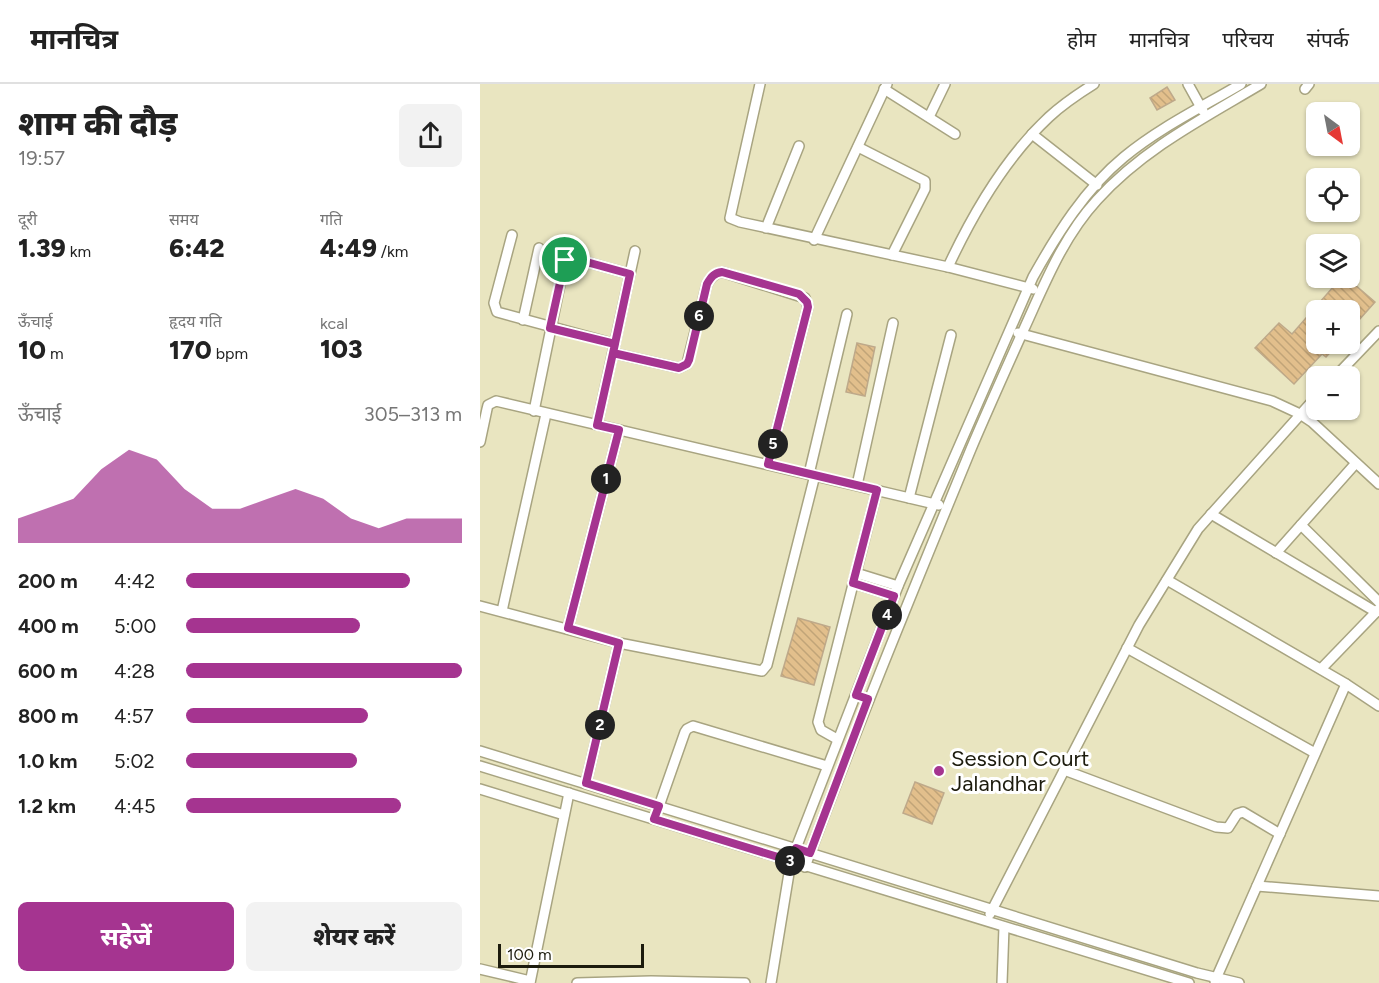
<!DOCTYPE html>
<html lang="hi">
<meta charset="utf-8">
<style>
body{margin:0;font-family:Figtree,"Noto Sans Devanagari",sans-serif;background:#f2f2f2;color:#222;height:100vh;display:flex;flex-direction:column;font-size:22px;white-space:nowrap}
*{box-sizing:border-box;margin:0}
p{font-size:20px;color:#767676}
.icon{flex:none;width:33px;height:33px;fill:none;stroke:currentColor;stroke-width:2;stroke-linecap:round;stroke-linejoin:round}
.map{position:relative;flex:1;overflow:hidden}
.drawer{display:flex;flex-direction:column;background:#fff;width:480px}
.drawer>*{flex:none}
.needle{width:39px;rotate:148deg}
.controls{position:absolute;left:826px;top:18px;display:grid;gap:12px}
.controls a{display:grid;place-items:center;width:54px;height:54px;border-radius:9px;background:#fff;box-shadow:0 2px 4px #0004;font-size:30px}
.scale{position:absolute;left:18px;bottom:15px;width:146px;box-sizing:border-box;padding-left:6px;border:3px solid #1c1b0d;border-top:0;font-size:16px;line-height:21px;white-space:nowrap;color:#1c1b0d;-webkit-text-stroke:4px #fff;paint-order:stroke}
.pin{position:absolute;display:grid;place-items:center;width:51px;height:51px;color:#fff;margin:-26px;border:3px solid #fff;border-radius:50%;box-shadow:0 2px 6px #0007}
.km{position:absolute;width:30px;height:30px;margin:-15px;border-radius:50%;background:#222;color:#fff;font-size:16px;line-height:30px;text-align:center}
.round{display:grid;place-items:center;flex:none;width:63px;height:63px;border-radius:9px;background:#f2f2f2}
.summary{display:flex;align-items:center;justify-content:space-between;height:102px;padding:0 18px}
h1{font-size:33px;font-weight:800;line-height:45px}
.stats{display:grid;grid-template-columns:repeat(3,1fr);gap:9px;height:102px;padding:6px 18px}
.stats div{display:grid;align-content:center}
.stats b{font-size:26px;font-weight:800}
.stats small{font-size:16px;font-weight:400}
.stats p{font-size:16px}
.chart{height:168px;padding:12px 18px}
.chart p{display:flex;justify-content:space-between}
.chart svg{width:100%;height:108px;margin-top:6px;fill:#a53490;opacity:.7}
.primary-button{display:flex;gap:12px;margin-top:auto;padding:12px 18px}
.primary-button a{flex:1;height:69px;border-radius:9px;background:#a53490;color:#fff;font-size:24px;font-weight:800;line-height:69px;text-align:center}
.primary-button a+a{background:#f2f2f2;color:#222}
ul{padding:0 18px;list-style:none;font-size:20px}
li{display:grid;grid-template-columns:96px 72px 1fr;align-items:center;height:45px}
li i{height:15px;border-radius:8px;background:#a53490}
header{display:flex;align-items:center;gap:36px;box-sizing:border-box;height:84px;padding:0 30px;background:#fff;border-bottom:2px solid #e0e0e0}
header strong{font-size:28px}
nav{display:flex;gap:33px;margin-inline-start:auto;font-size:21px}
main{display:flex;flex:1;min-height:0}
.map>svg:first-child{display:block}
</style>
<header>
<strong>मानचित्र</strong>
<nav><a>होम</a><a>मानचित्र</a><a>परिचय</a><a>संपर्क</a></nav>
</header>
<main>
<section class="drawer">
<div class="summary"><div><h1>शाम की दौड़</h1><p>19:57</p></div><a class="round"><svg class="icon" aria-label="share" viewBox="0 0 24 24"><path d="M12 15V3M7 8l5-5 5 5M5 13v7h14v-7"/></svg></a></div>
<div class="stats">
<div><p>दूरी</p><b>1.39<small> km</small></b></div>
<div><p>समय</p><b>6:42</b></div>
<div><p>गति</p><b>4:49<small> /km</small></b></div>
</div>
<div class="stats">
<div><p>ऊँचाई</p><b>10<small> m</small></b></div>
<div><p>हृदय गति</p><b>170<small> bpm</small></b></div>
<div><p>kcal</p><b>103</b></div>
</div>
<div class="chart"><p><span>ऊँचाई</span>305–313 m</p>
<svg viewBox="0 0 160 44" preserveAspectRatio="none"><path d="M0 44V34L10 30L20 26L30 14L40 6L50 10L60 22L70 30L80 30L90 26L100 22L110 26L120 34L130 38L140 34L150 34L160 34V44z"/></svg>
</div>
<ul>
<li><b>200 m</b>4:42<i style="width:81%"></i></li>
<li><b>400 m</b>5:00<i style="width:63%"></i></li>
<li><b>600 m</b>4:28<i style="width:100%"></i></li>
<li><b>800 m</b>4:57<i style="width:66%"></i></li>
<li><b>1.0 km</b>5:02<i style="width:62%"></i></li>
<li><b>1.2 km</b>4:45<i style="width:78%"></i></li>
</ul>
<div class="primary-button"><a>सहेजें</a><a>शेयर करें</a></div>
</section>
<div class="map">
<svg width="899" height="899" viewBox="0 0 899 899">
<defs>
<pattern id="building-back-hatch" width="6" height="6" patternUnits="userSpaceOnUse" patternTransform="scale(1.5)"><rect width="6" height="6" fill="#e2bf8c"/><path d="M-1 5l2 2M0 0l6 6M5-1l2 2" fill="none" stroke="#c1a478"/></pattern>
</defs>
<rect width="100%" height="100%" fill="#e9e5c0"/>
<!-- building -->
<g fill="url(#building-back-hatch)" stroke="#bea98a" stroke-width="1.5">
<path d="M687,3L695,16L677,26L670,14Z"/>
<path d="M861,194H867L895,218L870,246V226H837V260H858L846,273L842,270L814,300L775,264L799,239L812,250Z"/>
<path d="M377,259L395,263L385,312L366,308Z"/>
<path d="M318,534L350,543L334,601L301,592Z"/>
<path d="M435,698L464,709L452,740L423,729Z"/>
</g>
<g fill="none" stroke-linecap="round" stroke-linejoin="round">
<!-- minor casing -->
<g stroke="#a8a481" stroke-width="12">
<g id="minor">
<path d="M280,0L250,134L260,138L468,183L553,205"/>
<path d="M708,0L723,27"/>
<path d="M404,5L475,50"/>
<path d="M825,5L829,0"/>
<path d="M449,33L465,0"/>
<path d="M552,50L617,101"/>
<path d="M378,63L445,97V105L412,171"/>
<path d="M286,144L319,62"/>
<path d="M32,151L14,219L17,228L135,260"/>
<path d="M334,156L407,0"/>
<path d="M468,183C493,129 525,74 569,33C582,21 598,10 614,0"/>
<path d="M43,236L59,164"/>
<path d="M538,249L792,317L820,330L832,338L899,400"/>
<path d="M133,269L199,284L207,280L227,200C231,193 234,190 242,188L325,214L328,223L288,380"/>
<path d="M856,292L899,247"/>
<path d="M54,327L85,176L92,174L150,190"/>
<path d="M117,341L155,167"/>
<path d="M0,358L7,325L8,321L16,317L459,421"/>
<path d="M329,390L367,230"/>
<path d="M377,401L413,239"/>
<path d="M429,414L471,251"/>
<path d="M731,430L896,528"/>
<path d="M821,441L899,518"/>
<path d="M796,469L876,379"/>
<path d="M376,489L418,502"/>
<path d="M687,496L866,600L899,622"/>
<path d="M373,499L414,512"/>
<path d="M0,522L139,559L282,587L287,581L335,391"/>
<path d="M22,527L66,330"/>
<path d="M88,544L139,346"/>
<path d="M647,564L835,669"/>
<path d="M841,585L899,525"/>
<path d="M357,655L341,646L338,638L397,406"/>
<path d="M0,667L717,889L759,899"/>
<path d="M0,682L709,899"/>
<path d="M584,686L736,743L748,744L757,730L763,728L800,750"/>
<path d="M106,699L139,559"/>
<path d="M0,705L84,731"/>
<path d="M178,725L205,648L207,645L213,642L347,682"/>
<path d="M325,783C377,642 434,504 491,365C508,325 526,285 544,245C565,199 583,153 617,116C663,65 724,34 781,0"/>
<path d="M777,802L899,812"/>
<path d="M510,830L659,541L718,445L837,312"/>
<path d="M0,885L50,897"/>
<path d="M735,897L866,600"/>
<path d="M50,899L89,709"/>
<path d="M97,899L171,897L265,899"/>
<path d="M291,899L311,777L418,502L553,193C577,150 605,105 644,73C679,44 722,23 761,0"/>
<path d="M522,899L524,843"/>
</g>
</g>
<!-- minor -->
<use href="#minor" stroke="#fff" stroke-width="9"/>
</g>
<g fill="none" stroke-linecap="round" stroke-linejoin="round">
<!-- route casing -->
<g stroke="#fff" stroke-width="12">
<path id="route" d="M85,176L70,244L135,260L117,341L139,346L88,544L139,559L106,699L179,722L174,735L311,777L316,764L330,769L388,615L376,611L414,512L373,499L397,406L288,380L328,223L327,218L319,210L242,188C234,189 231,193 227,200L209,276L207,280L199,284L133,269L150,190L92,174L85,176"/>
</g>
<!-- route -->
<use href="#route" stroke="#a53490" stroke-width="8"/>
</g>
<!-- markers -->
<circle fill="#a53490" stroke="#fff" stroke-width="2" cx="459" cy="687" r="6"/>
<g text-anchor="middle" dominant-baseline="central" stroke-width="6" stroke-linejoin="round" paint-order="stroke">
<!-- poi labels -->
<g font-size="22" fill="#1c1b0d" stroke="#fff" text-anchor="start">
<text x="471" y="674">Session Court<tspan x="471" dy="25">Jalandhar</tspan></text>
</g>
</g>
</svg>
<div class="controls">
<a><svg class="needle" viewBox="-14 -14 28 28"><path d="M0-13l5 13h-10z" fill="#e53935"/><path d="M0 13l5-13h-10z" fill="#767676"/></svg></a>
<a><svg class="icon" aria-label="locate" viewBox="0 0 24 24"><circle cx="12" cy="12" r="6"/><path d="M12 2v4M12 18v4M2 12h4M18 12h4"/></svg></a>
<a><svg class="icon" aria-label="layers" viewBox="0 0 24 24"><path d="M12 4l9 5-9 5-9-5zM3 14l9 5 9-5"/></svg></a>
<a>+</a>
<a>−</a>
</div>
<div class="scale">100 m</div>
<div class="pin" style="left:85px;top:176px;background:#1e9e55"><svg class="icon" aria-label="arrive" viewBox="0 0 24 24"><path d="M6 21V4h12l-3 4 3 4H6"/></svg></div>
<b class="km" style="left:126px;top:395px">1</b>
<b class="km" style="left:120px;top:641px">2</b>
<b class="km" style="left:310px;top:777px">3</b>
<b class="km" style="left:407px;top:531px">4</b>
<b class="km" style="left:293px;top:360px">5</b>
<b class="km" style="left:219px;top:232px">6</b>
</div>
</main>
